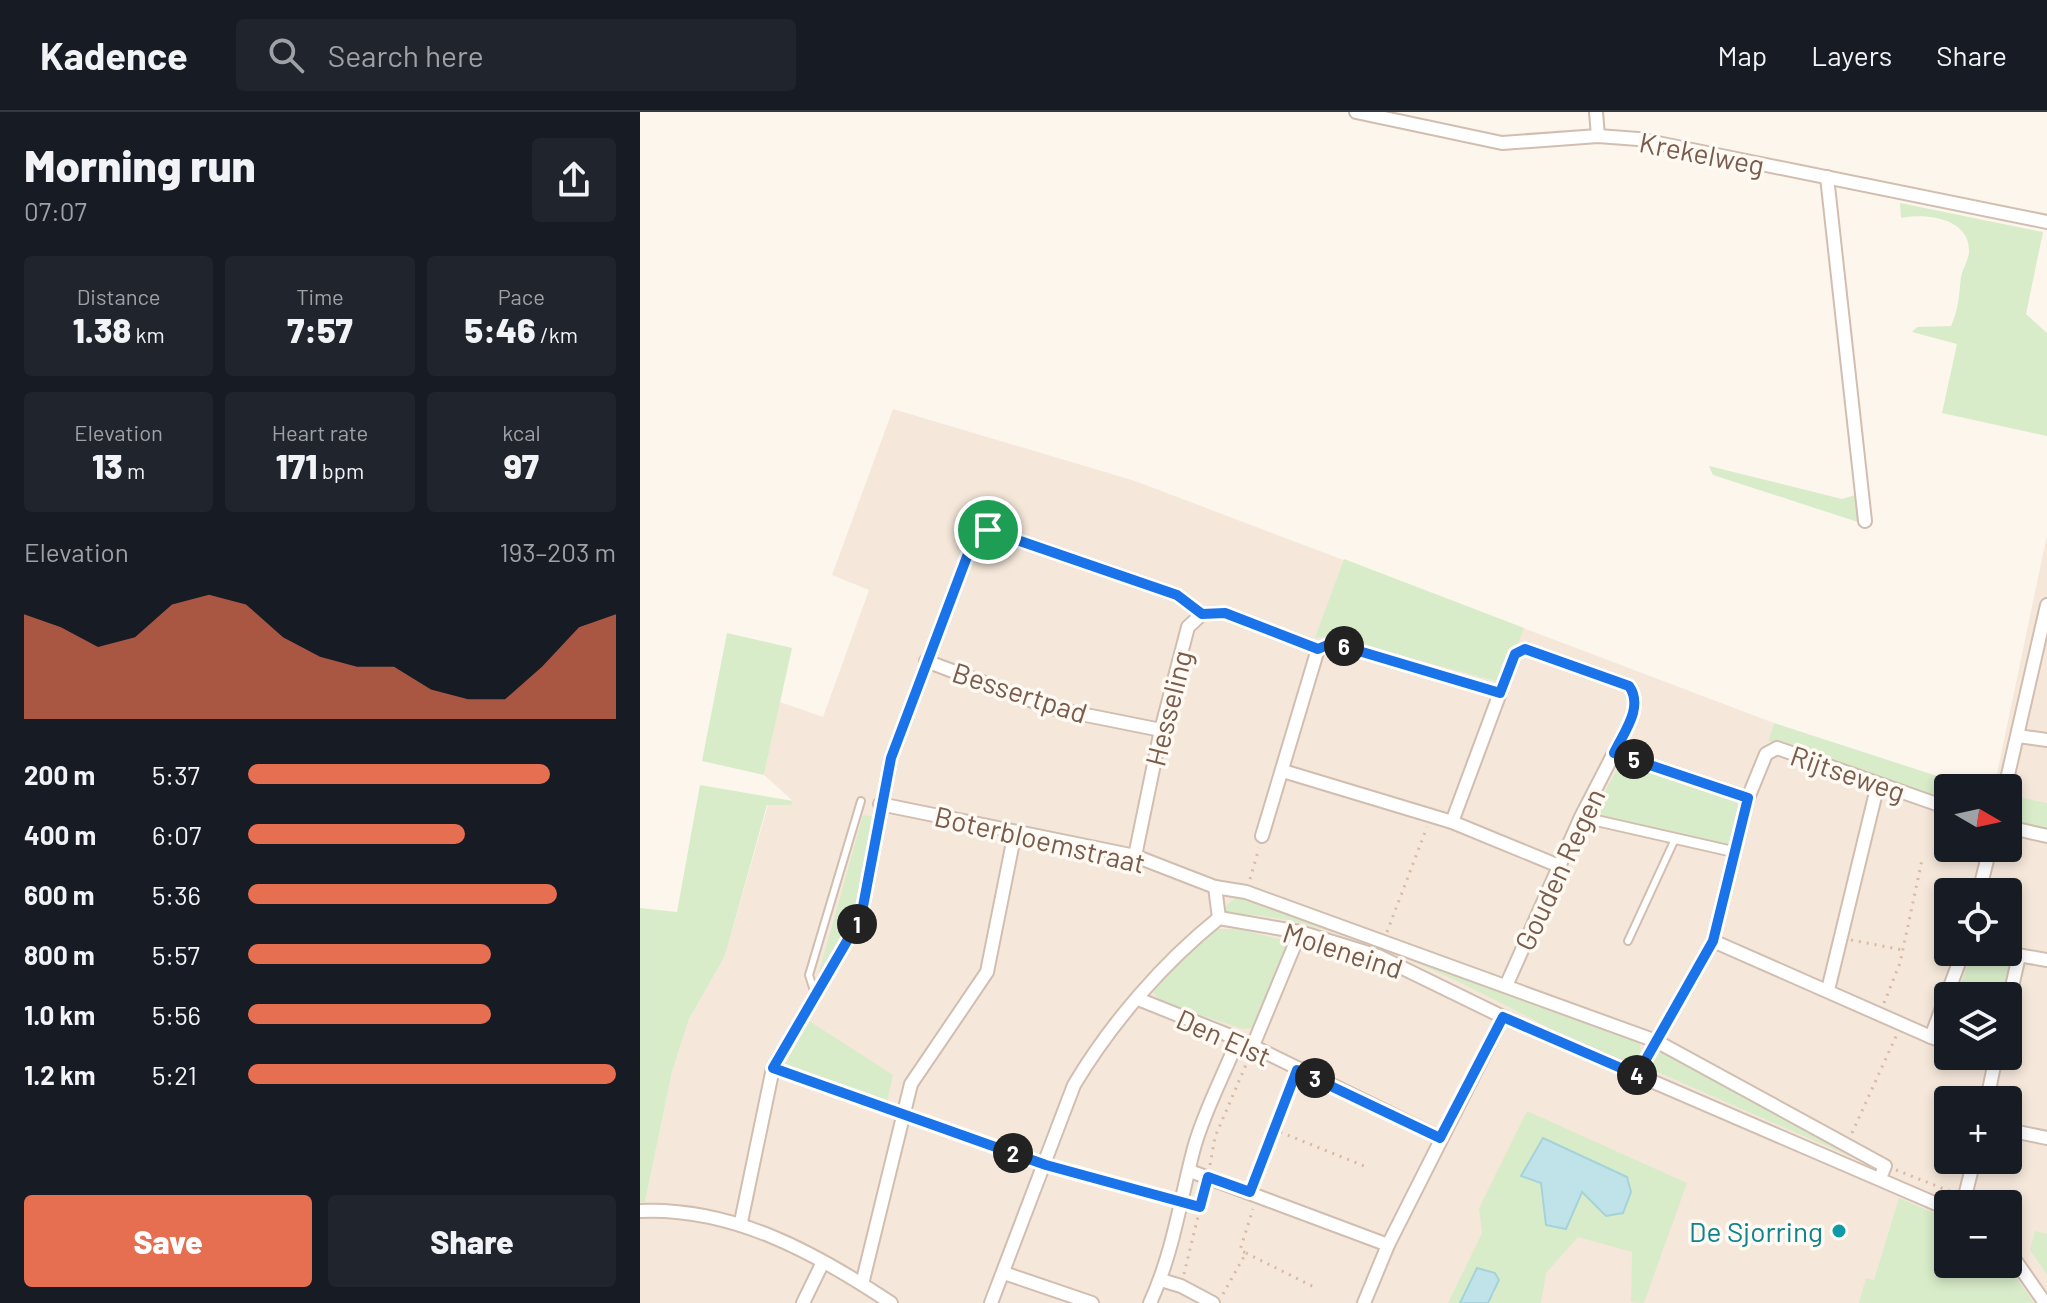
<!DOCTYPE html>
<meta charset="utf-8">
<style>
body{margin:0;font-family:Barlow,sans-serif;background:#20242c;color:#f1f3f6;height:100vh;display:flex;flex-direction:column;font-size:30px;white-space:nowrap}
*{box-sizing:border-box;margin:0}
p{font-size:26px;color:#9ea1a6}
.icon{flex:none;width:44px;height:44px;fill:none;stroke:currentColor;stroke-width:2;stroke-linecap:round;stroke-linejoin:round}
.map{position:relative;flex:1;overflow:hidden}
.side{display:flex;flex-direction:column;background:#171b24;width:640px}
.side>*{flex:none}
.needle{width:52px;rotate:99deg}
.tools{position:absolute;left:1294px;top:662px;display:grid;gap:16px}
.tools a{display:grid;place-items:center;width:88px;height:88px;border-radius:8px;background:#171b24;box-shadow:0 4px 12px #0003;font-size:40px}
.pin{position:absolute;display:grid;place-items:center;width:68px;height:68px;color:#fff;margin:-34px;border:4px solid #fff;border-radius:50%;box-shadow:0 2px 8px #0007}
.km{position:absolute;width:40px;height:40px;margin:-20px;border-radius:50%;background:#222;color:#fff;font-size:22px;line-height:40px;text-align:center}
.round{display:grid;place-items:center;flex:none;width:84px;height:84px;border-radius:8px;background:#20242c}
.headline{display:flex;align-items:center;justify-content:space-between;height:136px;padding:0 24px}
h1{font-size:44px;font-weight:800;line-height:60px}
.stats{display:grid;grid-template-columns:repeat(3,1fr);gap:12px;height:136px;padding:8px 24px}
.stats div{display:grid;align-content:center;border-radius:8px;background:#20242c;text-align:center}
.stats b{font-size:34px;font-weight:800}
.stats small{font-size:22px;font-weight:400}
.stats p{font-size:22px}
.chart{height:224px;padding:16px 24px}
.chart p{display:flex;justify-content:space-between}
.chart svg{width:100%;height:144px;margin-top:8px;fill:#e76f51;opacity:.7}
.primary-button{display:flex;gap:16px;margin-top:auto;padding:16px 24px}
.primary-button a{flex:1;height:92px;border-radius:8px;background:#e76f51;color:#fff;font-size:32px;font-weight:800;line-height:92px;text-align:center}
.primary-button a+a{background:#20242c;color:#f1f3f6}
ul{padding:0 24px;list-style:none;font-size:26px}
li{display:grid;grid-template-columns:128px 96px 1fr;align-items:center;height:60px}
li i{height:20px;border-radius:10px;background:#e76f51}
header{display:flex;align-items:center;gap:48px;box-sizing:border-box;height:112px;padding:0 40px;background:#171b24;border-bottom:2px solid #363941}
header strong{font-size:38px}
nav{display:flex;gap:44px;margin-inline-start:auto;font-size:28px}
.search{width:560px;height:72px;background:#20242c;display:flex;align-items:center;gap:20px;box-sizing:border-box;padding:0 28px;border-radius:8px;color:#9ea1a6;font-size:30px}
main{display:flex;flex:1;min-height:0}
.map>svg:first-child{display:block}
</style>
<header>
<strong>Kadence</strong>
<div class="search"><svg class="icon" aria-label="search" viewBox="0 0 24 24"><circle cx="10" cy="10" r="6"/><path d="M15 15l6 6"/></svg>Search here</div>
<nav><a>Map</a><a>Layers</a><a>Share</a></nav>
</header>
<main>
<section class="side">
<div class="headline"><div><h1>Morning run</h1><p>07:07</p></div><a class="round"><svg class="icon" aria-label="share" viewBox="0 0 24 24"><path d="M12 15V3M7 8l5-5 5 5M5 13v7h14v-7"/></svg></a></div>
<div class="stats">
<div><p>Distance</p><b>1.38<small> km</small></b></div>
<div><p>Time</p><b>7:57</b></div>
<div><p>Pace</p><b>5:46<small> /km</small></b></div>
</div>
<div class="stats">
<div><p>Elevation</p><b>13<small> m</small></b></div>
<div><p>Heart rate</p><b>171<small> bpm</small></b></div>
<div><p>kcal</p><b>97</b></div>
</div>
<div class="chart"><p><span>Elevation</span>193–203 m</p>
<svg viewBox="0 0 160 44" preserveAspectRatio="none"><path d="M0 44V12L10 16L20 22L30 19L40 9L50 6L60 9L70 19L80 25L90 28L100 28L110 35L120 38L130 38L140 28L150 16L160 12V44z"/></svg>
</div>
<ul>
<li><b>200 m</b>5:37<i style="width:82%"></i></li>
<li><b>400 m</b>6:07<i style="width:59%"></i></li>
<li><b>600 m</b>5:36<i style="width:84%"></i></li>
<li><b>800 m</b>5:57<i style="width:66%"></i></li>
<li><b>1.0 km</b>5:56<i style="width:66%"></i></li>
<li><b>1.2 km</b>5:21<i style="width:100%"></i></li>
</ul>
<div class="primary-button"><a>Save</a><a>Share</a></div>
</section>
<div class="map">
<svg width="1407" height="1191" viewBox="0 0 1407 1191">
<rect width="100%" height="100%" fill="#fdf6ec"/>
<!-- residential -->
<path fill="#f5e8da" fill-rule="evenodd" d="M253,297L495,369L1134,611L1128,629L1308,687V736H1368V676H1354L1407,423V1191H0V1090H5L32,960L49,907L85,844L128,693H151L153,689L124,663L140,590L183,605L229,478L192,463ZM1308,780H1368V840H1308ZM1308,884H1368V944H1308ZM1308,988H1368V1048H1308ZM1308,1092H1368V1152H1308Z"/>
<!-- green -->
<g fill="#d8ecc9" fill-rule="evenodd">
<path d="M1260,91L1403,120L1386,202L1407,221V324L1302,301L1317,232L1272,220L1277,215L1311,214C1319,196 1319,183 1321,165C1323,156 1328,149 1329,141C1331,106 1286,101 1261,106Z"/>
<path d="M1069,354L1202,387L1215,383L1218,410L1073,363Z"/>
<path d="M704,447L884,516L863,571L689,524L675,526Z"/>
<path d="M87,521L152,536L124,663L62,649Z"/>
<path d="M1134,611L1334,676H1308V687L1128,629Z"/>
<path d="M986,650L1101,691L1093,736L952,703L979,654Z"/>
<path d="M60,673L153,689L151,693H127L85,844L49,907L32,960L5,1090H0V796L37,800Z"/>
<path d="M1373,684L1407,691V720L1369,711Z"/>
<path d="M223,703L235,705L213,812L176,871Z"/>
<path d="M597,784L999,929L1002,943L998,950L981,954C868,895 716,805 587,801L584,796Z"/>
<path d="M578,817H598L644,828L646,840L618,908L612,916L603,917L520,890L513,880L548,842Z"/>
<path d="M1341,844L1366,850L1370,855L1367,884H1316L1329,850Z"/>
<path d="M169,909L253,963L246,994L142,958Z"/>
<path d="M1019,936L1237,1056L1008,956Z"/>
<path d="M887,999L1047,1071L1004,1191L991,1190L992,1140L938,1125L906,1161L901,1191H848L856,1179L837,1156L820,1191H808L842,1121L839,1096ZM903,1026L987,1065L942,1080L926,1117L906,1112L901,1070L882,1064Z"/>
<path d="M1259,1086L1308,1107V1152H1367L1394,1191H1219L1226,1166L1234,1168Z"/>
<path d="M1395,1119L1407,1122V1163L1390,1138Z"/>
</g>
<!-- water -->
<g fill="#bfe3e8" stroke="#a5d3da" stroke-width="2">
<path d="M903,1026L987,1065L991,1080L983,1101L966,1104L942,1080L926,1117L906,1113L901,1071L881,1064Z"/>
<path d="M837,1156L855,1161L859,1168L848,1191H820Z"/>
</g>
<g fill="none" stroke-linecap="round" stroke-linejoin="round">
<!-- service casing -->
<g stroke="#d1beb0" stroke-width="10">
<g id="service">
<path d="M988,829L1035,727"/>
<path d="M175,882L169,863L221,689"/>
</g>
</g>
<!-- pedestrian casing -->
<g stroke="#d1beb0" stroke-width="13">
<path id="pedestrian" d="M941,705L1095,740"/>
</g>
<!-- minor casing -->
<g stroke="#d1beb0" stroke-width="16">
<g id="minor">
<path d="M716,0L862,31L958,24L998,27L1407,110"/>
<path d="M956,0L958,24"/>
<path d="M1187,65L1225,409"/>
<path d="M562,502L585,501L678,537L692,531L860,581L875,542L885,537L989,574C1004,595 984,620 974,641L1108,686L1126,642L1137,636L1308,696"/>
<path d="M286,549L411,596L521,618"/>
<path d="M1378,624L1407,628"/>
<path d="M643,659L812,710L919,754"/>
<path d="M1365,676L1407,493"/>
<path d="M240,692L495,744L575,775L579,806"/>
<path d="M812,710L860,581"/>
<path d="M1368,715L1407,724"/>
<path d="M622,724L678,537"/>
<path d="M575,775L606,780L1016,929L1245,1054L1240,1066"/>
<path d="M1339,780L1350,736"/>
<path d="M1073,829L1291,925"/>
<path d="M1360,840L1407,848"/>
<path d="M866,874L941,705L974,641"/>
<path d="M1188,878L1238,672"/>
<path d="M498,887L598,927L800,1026"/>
<path d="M1368,892L1379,844"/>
<path d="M1308,931L1291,925L1323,840"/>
<path d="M612,936L660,820"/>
<path d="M997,963L1073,829L1108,686"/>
<path d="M1347,988L1356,944"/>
<path d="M1368,1018L1407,1026"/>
<path d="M550,1059L748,1133"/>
<path d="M1323,1092L1334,1048"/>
<path d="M0,1099C93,1095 176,1141 251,1191"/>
<path d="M101,1110L133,956L221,805L251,646L334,426L348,418L537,483L562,502L548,515L521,618L495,744"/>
<path d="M1368,1138L1405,1191"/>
<path d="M364,1161L452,1191"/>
<path d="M521,1168L541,1174L573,1191"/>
<path d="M222,1172L271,972L347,860L375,720"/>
<path d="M163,1191L183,1150"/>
<path d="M351,1191L434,973C471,911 523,851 579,806L660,820L738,844L863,905L1308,1097"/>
<path d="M510,1191C533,1141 540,1089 554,1036C564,999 584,963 598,927"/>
<path d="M724,1191L748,1133L863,905"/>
</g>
</g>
<!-- path -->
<g stroke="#d9b8a5" stroke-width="3" stroke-dasharray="2 6" stroke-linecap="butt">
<path d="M610,767L619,736"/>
<path d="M747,820L787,715"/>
<path d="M1211,828L1263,838"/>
<path d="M1244,891L1260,851L1282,748"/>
<path d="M144,960L250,998"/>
<path d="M276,1007L393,1049"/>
<path d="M633,1017L724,1054"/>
<path d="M1212,1021L1257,922"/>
<path d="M570,1053L575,1025L608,948"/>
<path d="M416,1056L528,1087"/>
<path d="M1256,1058L1312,1080"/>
<path d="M614,1070L652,969"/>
<path d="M606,1141L674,1175"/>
<path d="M544,1162L565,1076"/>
<path d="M583,1182L606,1141L600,1138L613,1097"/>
</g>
<!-- service -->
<use href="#service" stroke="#fff" stroke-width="6"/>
<!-- pedestrian -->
<use href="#pedestrian" stroke="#fff" stroke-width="9"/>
<!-- minor -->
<use href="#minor" stroke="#fff" stroke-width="12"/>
</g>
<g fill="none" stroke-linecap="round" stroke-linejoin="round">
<!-- route casing -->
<g stroke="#fff" stroke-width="16">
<path id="route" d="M348,418L537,483L562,502L585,501L678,537L692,531L860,581L875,542L885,537L989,574C1004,595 984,620 974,641L1108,686L1073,829L997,963L863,905L800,1026L657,958L610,1080L568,1065L560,1095L406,1053L133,956L221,805L251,646L334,426Z"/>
</g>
<!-- route -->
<use href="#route" stroke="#1a73e8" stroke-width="10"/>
</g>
<!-- markers -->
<circle fill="#0f9aa8" stroke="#fffaf3" stroke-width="3" cx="1199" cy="1119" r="8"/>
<g text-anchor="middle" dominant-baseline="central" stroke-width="7" stroke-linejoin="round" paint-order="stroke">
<!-- street labels -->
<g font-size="28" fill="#7a5c4d" stroke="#fffaf3">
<text transform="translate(1062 41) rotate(11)">Krekelweg</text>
<text transform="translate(380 580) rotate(18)">Bessertpad</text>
<text transform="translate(528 596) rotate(-76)">Hesseling</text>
<text transform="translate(1208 661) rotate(19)">Rijtseweg</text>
<text transform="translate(400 727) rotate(13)">Boterbloemstraat</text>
<text transform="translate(919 757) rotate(-65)">Gouden Regen</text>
<text transform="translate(703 838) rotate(18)">Moleneind</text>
<text transform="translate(584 925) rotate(24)">Den Elst</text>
</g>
<!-- culture labels -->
<g font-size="28" fill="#0d838f" stroke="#fffaf3" text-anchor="end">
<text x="1183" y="1119">De Sjorring</text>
</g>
</g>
</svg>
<div class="tools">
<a><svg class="needle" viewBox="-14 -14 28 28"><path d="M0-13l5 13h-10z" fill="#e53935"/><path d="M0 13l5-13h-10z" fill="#9ea1a6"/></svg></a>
<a><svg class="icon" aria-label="locate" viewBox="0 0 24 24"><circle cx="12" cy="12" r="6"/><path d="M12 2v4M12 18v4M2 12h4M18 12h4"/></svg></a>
<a><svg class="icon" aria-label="layers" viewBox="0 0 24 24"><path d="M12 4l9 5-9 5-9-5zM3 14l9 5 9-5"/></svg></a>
<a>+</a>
<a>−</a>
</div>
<div class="pin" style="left:348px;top:418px;background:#1e9e55"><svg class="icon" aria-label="arrive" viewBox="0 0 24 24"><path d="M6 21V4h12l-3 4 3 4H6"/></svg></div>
<b class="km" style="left:217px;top:812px">1</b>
<b class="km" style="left:373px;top:1041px">2</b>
<b class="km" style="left:675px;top:966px">3</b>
<b class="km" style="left:997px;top:963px">4</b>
<b class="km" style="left:994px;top:647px">5</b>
<b class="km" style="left:704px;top:534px">6</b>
</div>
</main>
